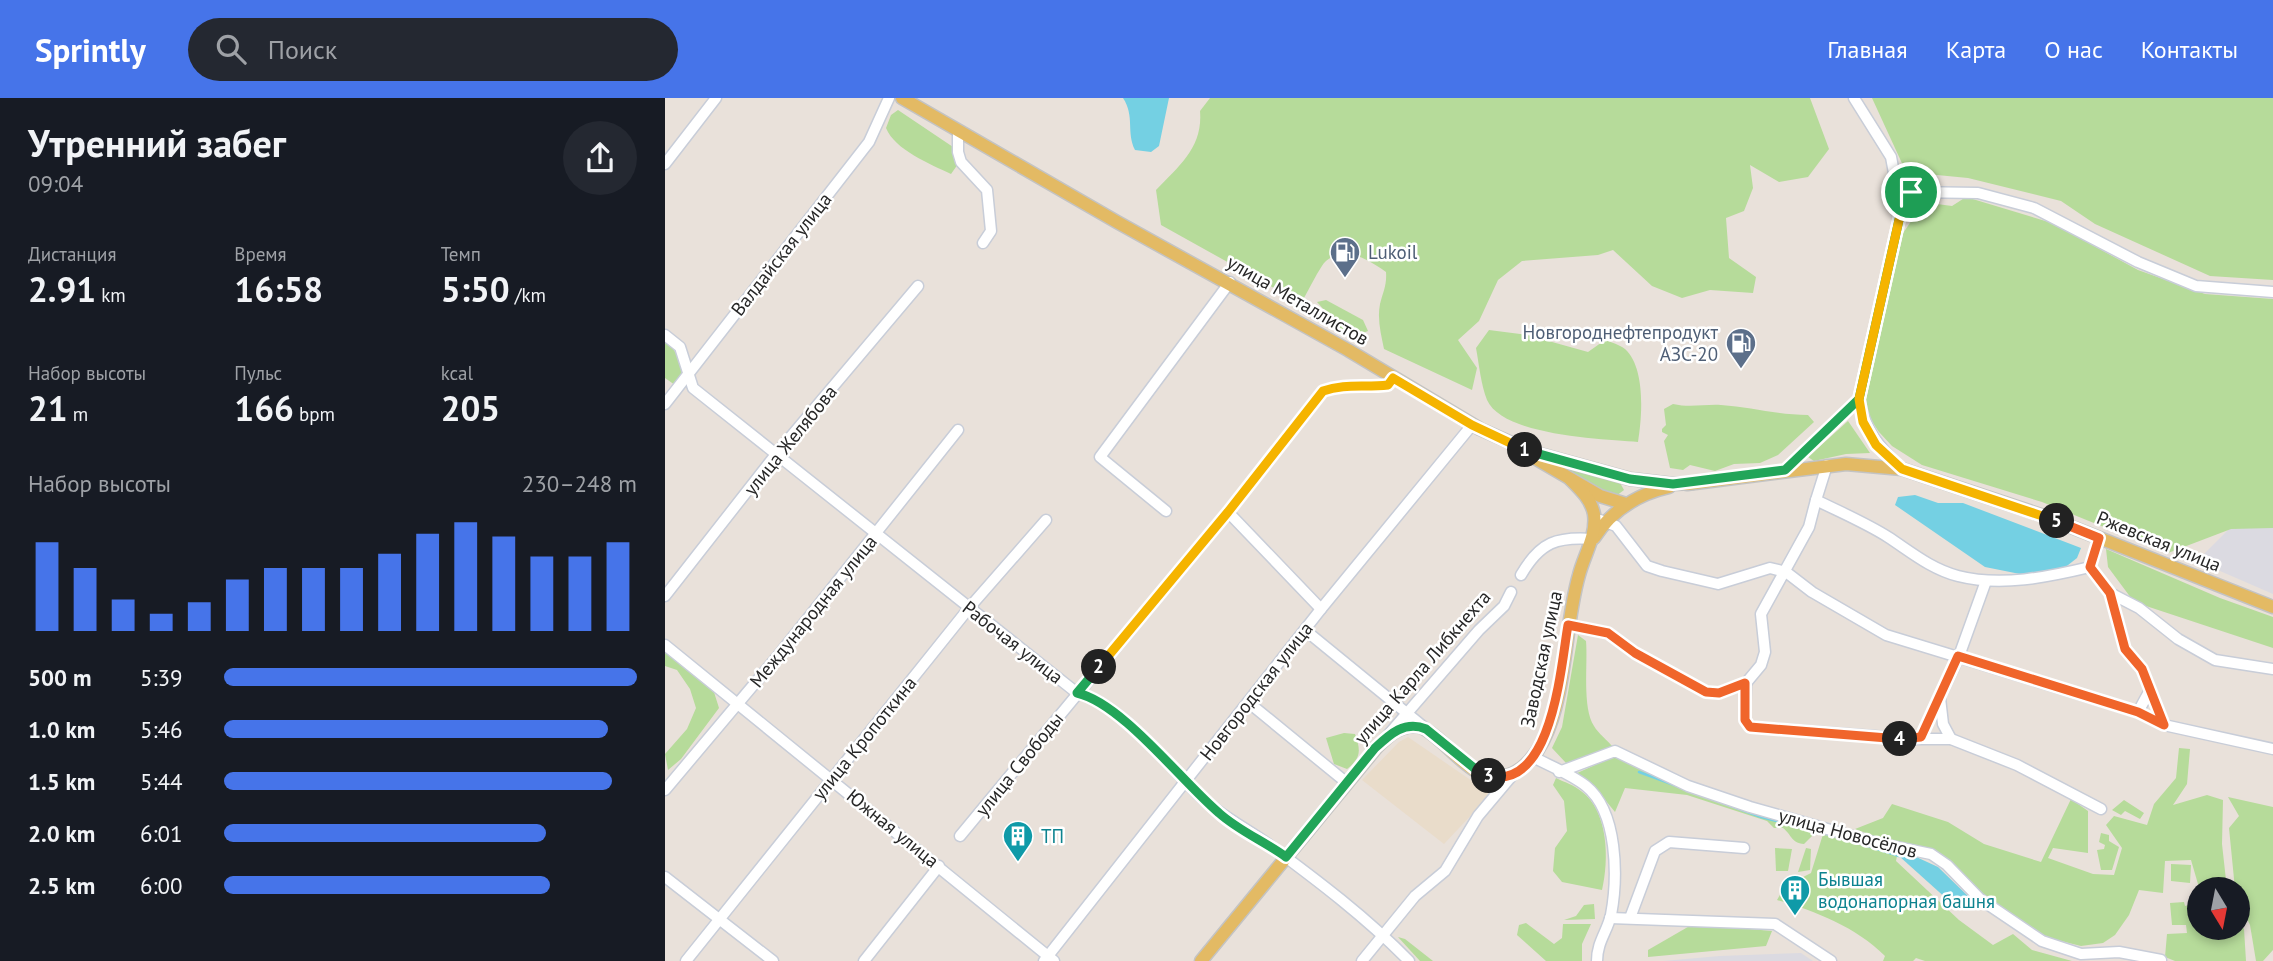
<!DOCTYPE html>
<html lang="ru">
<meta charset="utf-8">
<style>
body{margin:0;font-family:"PT Sans",sans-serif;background:#242831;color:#f1f3f6;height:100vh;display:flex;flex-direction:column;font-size:26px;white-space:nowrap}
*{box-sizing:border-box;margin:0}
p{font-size:23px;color:#9ea1a6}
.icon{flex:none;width:38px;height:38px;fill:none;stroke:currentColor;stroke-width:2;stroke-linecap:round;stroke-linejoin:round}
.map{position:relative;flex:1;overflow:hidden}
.panel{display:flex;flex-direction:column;background:#171b24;width:665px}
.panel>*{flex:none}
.needle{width:46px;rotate:170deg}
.fabs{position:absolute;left:1522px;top:779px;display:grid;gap:14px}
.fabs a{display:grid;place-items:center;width:63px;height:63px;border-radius:50%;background:#171b24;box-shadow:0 4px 10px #0003;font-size:35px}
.pin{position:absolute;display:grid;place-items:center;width:60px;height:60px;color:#fff;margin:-30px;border:4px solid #fff;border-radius:50%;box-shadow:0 2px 7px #0007}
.km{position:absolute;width:35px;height:35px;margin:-18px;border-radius:50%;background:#222;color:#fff;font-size:19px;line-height:35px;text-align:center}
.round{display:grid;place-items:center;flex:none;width:74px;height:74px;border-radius:37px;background:#242831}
.overview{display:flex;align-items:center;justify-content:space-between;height:119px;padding:0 28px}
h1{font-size:38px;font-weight:700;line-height:52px}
.figures{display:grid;grid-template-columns:repeat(3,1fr);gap:10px;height:119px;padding:7px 28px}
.figures div{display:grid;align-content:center}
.figures b{font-size:35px;font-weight:700}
.figures small{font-size:19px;font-weight:400}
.figures p{font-size:19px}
.chart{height:196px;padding:14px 28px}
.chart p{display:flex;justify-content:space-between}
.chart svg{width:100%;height:126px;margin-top:7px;stroke:#4674e9;stroke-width:6}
ul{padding:0 28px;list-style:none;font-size:23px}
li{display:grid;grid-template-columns:112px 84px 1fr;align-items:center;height:52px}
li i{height:18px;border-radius:9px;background:#4674e9}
header{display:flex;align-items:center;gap:42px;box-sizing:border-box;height:98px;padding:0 35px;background:#4674e9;color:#fff}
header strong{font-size:33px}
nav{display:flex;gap:38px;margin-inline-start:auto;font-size:24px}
.search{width:490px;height:63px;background:#242831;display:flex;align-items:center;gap:18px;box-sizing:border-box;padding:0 24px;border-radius:38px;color:#9ea1a6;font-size:26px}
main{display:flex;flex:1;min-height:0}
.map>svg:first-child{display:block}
</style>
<header>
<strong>Sprintly</strong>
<div class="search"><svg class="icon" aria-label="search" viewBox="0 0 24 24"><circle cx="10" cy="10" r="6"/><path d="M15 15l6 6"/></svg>Поиск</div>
<nav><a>Главная</a><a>Карта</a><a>О нас</a><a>Контакты</a></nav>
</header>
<main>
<section class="panel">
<div class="overview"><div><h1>Утренний забег</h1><p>09:04</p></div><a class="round"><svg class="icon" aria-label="share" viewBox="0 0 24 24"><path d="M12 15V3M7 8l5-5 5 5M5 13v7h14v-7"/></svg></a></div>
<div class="figures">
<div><p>Дистанция</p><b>2.91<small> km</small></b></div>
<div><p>Время</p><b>16:58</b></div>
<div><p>Темп</p><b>5:50<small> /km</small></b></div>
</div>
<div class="figures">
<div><p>Набор высоты</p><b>21<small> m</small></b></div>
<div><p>Пульс</p><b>166<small> bpm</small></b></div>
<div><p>kcal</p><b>205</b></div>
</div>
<div class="chart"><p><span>Набор высоты</span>230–248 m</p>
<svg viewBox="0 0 160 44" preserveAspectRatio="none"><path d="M5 44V13M15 44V22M25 44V33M35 44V38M45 44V34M55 44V26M65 44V22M75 44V22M85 44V22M95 44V17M105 44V10M115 44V6M125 44V11M135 44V18M145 44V18M155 44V13"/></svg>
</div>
<ul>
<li><b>500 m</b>5:39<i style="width:100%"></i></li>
<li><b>1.0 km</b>5:46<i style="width:93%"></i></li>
<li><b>1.5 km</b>5:44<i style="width:94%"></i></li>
<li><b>2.0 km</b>6:01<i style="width:78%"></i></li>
<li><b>2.5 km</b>6:00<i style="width:79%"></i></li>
</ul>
</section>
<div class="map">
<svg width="1608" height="863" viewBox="0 0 1608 863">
<rect width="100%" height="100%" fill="#e9e1da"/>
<!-- industrial -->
<g fill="#dbdae1">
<path d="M1608,387V496L1532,463Z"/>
<path d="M1136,855L1148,863H998L1055,858Z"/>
</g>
<!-- education -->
<path fill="#e9dcca" d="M743,639L826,696L779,746L697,682L734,644Z"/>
<!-- green -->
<g fill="#b6db9a">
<path d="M545,0H1145L1164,51L1143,79L1114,84L1085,67L1088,90L1079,113L1061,120L1064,160L1091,179L1088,195L1045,192L1017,200L987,188L948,152L933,157L857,163L833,182L814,223L793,242L812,270L807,292L719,251C716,236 712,221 715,206C718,194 722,187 721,174C704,162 681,147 661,163C655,168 642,196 636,205L496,127L491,92C515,67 538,49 535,13Z"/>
<path d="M1207,0H1608V182L1545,178L1430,126L1396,103L1303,80L1241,74Z"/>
<path d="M233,12L291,51L293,66L286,76C265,66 230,52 221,30L226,17Z"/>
<path d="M1301,99L1387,125L1473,172L1540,196L1608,201V430L1566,431L1503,455L1377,404L1257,367L1227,348L1214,334L1202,316L1199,294L1238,135L1254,112L1272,106L1287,108Z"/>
<path d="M661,202L698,222L703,233L693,237L676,231L652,204Z"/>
<path d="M824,232L862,237L923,254L940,242C946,244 955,247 960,251C981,270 977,320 973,344C938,341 838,338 822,302C816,287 814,266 811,250Z"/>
<path d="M0,243C13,254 16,263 19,280L10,287L0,280Z"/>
<path d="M1008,306C1025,310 1040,306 1056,307C1086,309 1113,317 1143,317L1149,324L1113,357L1095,365L1069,366L1050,373L1025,367L1018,372L1005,370L999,343L1003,337L997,334V331L1001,327L999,311Z"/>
<path d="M1183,323L1205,355L1181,356L1149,363L1143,359Z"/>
<path d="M893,366L954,383L959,392L951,398L892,369Z"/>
<path d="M1441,451L1555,500L1608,519V550L1469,504L1443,469Z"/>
<path d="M913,537L921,543C923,565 917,610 929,628C933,635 942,642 948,649L901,665L887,650L897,629Z"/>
<path d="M0,553L48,591L54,610L16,661L3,672L0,656L22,631L31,610L25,591L12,572L0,568Z"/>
<path d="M679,635L690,636C696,653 696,660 682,671L669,666L661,640Z"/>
<path d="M1514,650L1525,651L1522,686L1508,707L1542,697L1558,702L1557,746L1562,791L1535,793L1526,762L1500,763L1498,795L1474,792L1464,817L1450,837L1438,845L1416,848L1380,839L1316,795L1271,753L1220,742L1190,731L1218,720L1227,706L1283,724L1319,746L1376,764L1406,701L1423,713V755L1388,750L1383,760L1428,776L1449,777L1457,750L1441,727L1449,718L1482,727L1489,706L1511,680Z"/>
<path d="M952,657L1154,731L1139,746C1126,745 1127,737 1118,730H1109L1102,723L1022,697L960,690L950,714L932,692L910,676Z"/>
<path d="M891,680C899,684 909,687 916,693C944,713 944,763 937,792L897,784L888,773L890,750L902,733L899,703L888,687Z"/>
<path d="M1563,699L1608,709V852L1598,863H1591L1585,827L1573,802V791H1570L1564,730L1574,718Z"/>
<path d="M1459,702L1479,715L1475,721L1460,713L1456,717L1447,712Z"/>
<path d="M1159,733L1233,753L1231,763L1294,822L1328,847L1348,836L1367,852L1407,863H1260L1251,860L1248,863H1218L1220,858C1191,829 1150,813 1112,802L1120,788L1146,775Z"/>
<path d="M1436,735L1444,737V743L1454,749L1447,772H1436L1432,752L1439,751L1440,747L1434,744Z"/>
<path d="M1110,750L1127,751L1123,773H1111Z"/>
<path d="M1141,750L1146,751L1145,772L1133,774Z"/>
<path d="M1506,766L1526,767L1525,785L1506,783Z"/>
<path d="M1519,804L1520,808L1535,804V830H1573V819L1579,831L1581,863H1510L1500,859L1502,836L1522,835L1521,827H1507L1505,805Z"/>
<path d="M929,806L930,821L899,822L911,818L919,807Z"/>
<path d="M861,825L889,846L897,840L898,826H926L917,846V863H881L852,837L854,827Z"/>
<path d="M1028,826L1107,833L1101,848L983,859V852Z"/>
<path d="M733,839L740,841L768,863H755Z"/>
</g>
<!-- water -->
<g fill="#74d0e3">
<path d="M458,0H504L494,48L486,54L470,52C461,34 470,18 458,0Z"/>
<path d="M1250,397L1273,405H1298L1416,450L1412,460L1398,471L1360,477L1320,469L1230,407L1233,399Z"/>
<path d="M1247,757L1273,769L1305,800L1293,811L1234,758Z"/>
</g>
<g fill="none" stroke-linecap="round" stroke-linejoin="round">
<!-- stream -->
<g stroke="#74d0e3" stroke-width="2.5">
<path d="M974,674L1096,719L1173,739"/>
<path d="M1200,747L1234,758"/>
</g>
<!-- minor casing -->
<g stroke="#c8cdd8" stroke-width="13">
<g id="minor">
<path d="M1189,0L1226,59L1236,112"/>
<path d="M293,32V54L296,64L322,92L326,133L318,145"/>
<path d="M0,66L51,0"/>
<path d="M0,237L15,249L28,290L412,595C451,603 498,661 526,689C550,715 576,727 603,746C652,782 702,820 744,863"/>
<path d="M1194,301C1200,333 1214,349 1237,371"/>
<path d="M0,306L204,44L224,0"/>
<path d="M1162,367L1151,402C1175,414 1201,425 1223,439C1246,454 1266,471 1293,478C1336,489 1383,479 1425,469L1445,495L1474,510L1513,541L1550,562L1608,571"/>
<path d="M1120,372L1194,301L1236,113L1246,94L1313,95L1369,110L1473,164L1531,188L1608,194"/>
<path d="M501,413L435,359L565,184"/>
<path d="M563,414L656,511"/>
<path d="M935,422L951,428L982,468L997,473L1053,486L1105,470L1121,474L1147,494L1221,537L1473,614L1499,627L1608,651"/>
<path d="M1425,469L1435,440"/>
<path d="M856,477C875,444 892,438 929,441"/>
<path d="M1445,495L1460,551L1477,571L1499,627"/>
<path d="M0,498L112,355L253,188"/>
<path d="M903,527L943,535L970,555L1041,594L1054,595L1081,585L1080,622L1085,629L1249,641H1286L1352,667L1436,711"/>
<path d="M640,532L760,630"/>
<path d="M0,547L389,863"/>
<path d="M1081,585L1096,567L1100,554L1096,516L1144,429L1151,402"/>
<path d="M1275,600L1278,626L1286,641"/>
<path d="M583,604L682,685"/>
<path d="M1473,614L1485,592"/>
<path d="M724,636L814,532L839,508L846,494"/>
<path d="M1256,639L1294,558L1321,483"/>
<path d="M868,659C885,668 906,676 921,688C953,714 953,779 946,817C942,834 932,844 932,863"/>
<path d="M894,674L950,653L1023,688L1085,709L1208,744L1266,756L1282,767L1315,801L1377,843L1416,856L1454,854L1496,862"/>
<path d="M0,692L112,559L293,332"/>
<path d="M295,738L563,414L658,293C680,285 700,290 723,287L728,280"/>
<path d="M0,779L108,863"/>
<path d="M945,820L1110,826L1166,863"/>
<path d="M965,820L990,753L1004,744L1079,750"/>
<path d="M21,863L304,510L381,422"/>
<path d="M199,863L274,768"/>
<path d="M379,863L656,511L807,327"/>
<path d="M697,863L750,798L780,773L813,718L850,674"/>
</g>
</g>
<!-- major casing -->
<g stroke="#c3c3c3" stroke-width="15">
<g id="major">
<path d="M237,0L452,124L683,252L815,331L867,354L965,381L1008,386L1028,385"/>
<path d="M868,359L935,398L961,406"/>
<path d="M1022,386L1181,366L1237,371L1379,418L1608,509"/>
<path d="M929,440C947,412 973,396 1004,389"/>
<path d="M536,863L711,650C724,637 736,625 756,629C782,641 804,682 835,679C854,678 870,659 878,643C902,595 899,529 914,477C919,457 932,438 929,416C926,401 915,391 905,381"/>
</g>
</g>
<!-- minor -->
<use href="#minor" stroke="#fff" stroke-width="10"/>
<!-- major -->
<use href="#major" stroke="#e3ba64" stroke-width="12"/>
</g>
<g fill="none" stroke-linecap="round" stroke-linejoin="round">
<!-- split-1 casing -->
<g stroke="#fff" stroke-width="14">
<path id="split-1" d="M860,352L965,381L1008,386L1120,372L1194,301L1236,113L1246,94"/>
</g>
<!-- split-2 casing -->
<g stroke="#fff" stroke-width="14">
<path id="split-2" d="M434,569L563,414L658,293C680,285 700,290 723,287L728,280L807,327L860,352"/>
</g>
<!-- split-3 casing -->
<g stroke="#fff" stroke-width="14">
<path id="split-3" d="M434,569L412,595C457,605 517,684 554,715C574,733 599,743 621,759L710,650C725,636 740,622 761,631L814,674L824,678"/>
</g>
<!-- split-4 casing -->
<g stroke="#fff" stroke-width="14">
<path id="split-4" d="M824,678C888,692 896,566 903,527L943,535L970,555L1041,594L1054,595L1080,585V622L1085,629L1235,641"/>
</g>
<!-- split-5 casing -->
<g stroke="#fff" stroke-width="14">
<path id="split-5" d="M1235,641L1256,639L1293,558L1473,614L1499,627L1477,571L1460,551L1445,495L1425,469L1434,440L1392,423"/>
</g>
<!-- split-6 casing -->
<g stroke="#fff" stroke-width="14">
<path id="split-6" d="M1246,94L1234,93L1236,113L1194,301L1198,324L1211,347L1237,371L1392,423"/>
</g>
<!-- split-1 -->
<use href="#split-1" stroke="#22a559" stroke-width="9"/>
<!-- split-2 -->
<use href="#split-2" stroke="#f5b400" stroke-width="9"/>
<!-- split-3 -->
<use href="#split-3" stroke="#22a559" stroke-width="9"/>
<!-- split-4 -->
<use href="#split-4" stroke="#f0652b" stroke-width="9"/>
<!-- split-5 -->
<use href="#split-5" stroke="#f0652b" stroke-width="9"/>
<!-- split-6 -->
<use href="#split-6" stroke="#f5b400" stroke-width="9"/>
</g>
<!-- icons -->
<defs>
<g id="fuel-pin" transform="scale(1.575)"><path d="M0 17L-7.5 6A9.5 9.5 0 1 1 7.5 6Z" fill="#5c6f8a" stroke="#fff"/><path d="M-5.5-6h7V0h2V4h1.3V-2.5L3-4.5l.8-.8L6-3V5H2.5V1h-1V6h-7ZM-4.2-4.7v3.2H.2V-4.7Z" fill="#fff"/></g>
<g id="building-pin" transform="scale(1.575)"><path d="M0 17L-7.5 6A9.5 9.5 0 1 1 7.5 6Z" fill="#0f9aa8" stroke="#fff"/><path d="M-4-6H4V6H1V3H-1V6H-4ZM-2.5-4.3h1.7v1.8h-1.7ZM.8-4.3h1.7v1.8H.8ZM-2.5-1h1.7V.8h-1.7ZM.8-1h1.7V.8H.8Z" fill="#fff"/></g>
</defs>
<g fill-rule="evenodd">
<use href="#fuel-pin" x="680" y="154"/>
<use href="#fuel-pin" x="1076" y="245"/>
<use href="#building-pin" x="353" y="738"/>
<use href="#building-pin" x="1130" y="792"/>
</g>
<g text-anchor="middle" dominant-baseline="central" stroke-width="5" stroke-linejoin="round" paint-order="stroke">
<!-- service labels -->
<g font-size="19" fill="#4e5e75" stroke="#fff" text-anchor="start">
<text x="703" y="154">Lukoil</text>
<text x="1053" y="234" text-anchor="end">Новгороднефтепродукт<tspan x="1053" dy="22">АЗС-20</tspan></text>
</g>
<!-- street labels -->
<g font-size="19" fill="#272727" stroke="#fff">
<text transform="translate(116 156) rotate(-52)">Валдайская улица</text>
<text transform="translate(633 202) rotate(30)">улица Металлистов</text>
<text transform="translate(125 342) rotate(-51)">улица Желябова</text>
<text transform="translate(1494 443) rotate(22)">Ржевская улица</text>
<text transform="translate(148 513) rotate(-51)">Международная улица</text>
<text transform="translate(348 544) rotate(38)">Рабочая улица</text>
<text transform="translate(876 561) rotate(-78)">Заводская улица</text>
<text transform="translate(757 569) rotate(-49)">улица Карла Либкнехта</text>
<text transform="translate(591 593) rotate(-52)">Новгородская улица</text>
<text transform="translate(199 640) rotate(-51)">улица Кропоткина</text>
<text transform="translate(354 666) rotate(-51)">улица Свободы</text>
<text transform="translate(228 730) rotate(39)">Южная улица</text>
<text transform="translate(1183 735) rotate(15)">улица Новосёлов</text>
</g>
<!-- culture labels -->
<g font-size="19" fill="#0d838f" stroke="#fff" text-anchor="start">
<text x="376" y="738">ТП</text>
<text x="1153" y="781">Бывшая<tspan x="1153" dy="22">водонапорная башня</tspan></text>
</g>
</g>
</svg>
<div class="fabs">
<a><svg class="needle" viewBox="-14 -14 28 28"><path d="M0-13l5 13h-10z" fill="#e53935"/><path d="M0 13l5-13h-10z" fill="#9ea1a6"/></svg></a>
</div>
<div class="pin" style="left:1246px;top:94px;background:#1e9e55"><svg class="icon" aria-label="arrive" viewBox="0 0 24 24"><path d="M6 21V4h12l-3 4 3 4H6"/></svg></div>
<b class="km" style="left:860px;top:352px">1</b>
<b class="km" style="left:434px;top:569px">2</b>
<b class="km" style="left:824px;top:678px">3</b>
<b class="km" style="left:1235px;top:641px">4</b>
<b class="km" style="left:1392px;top:423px">5</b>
</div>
</main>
